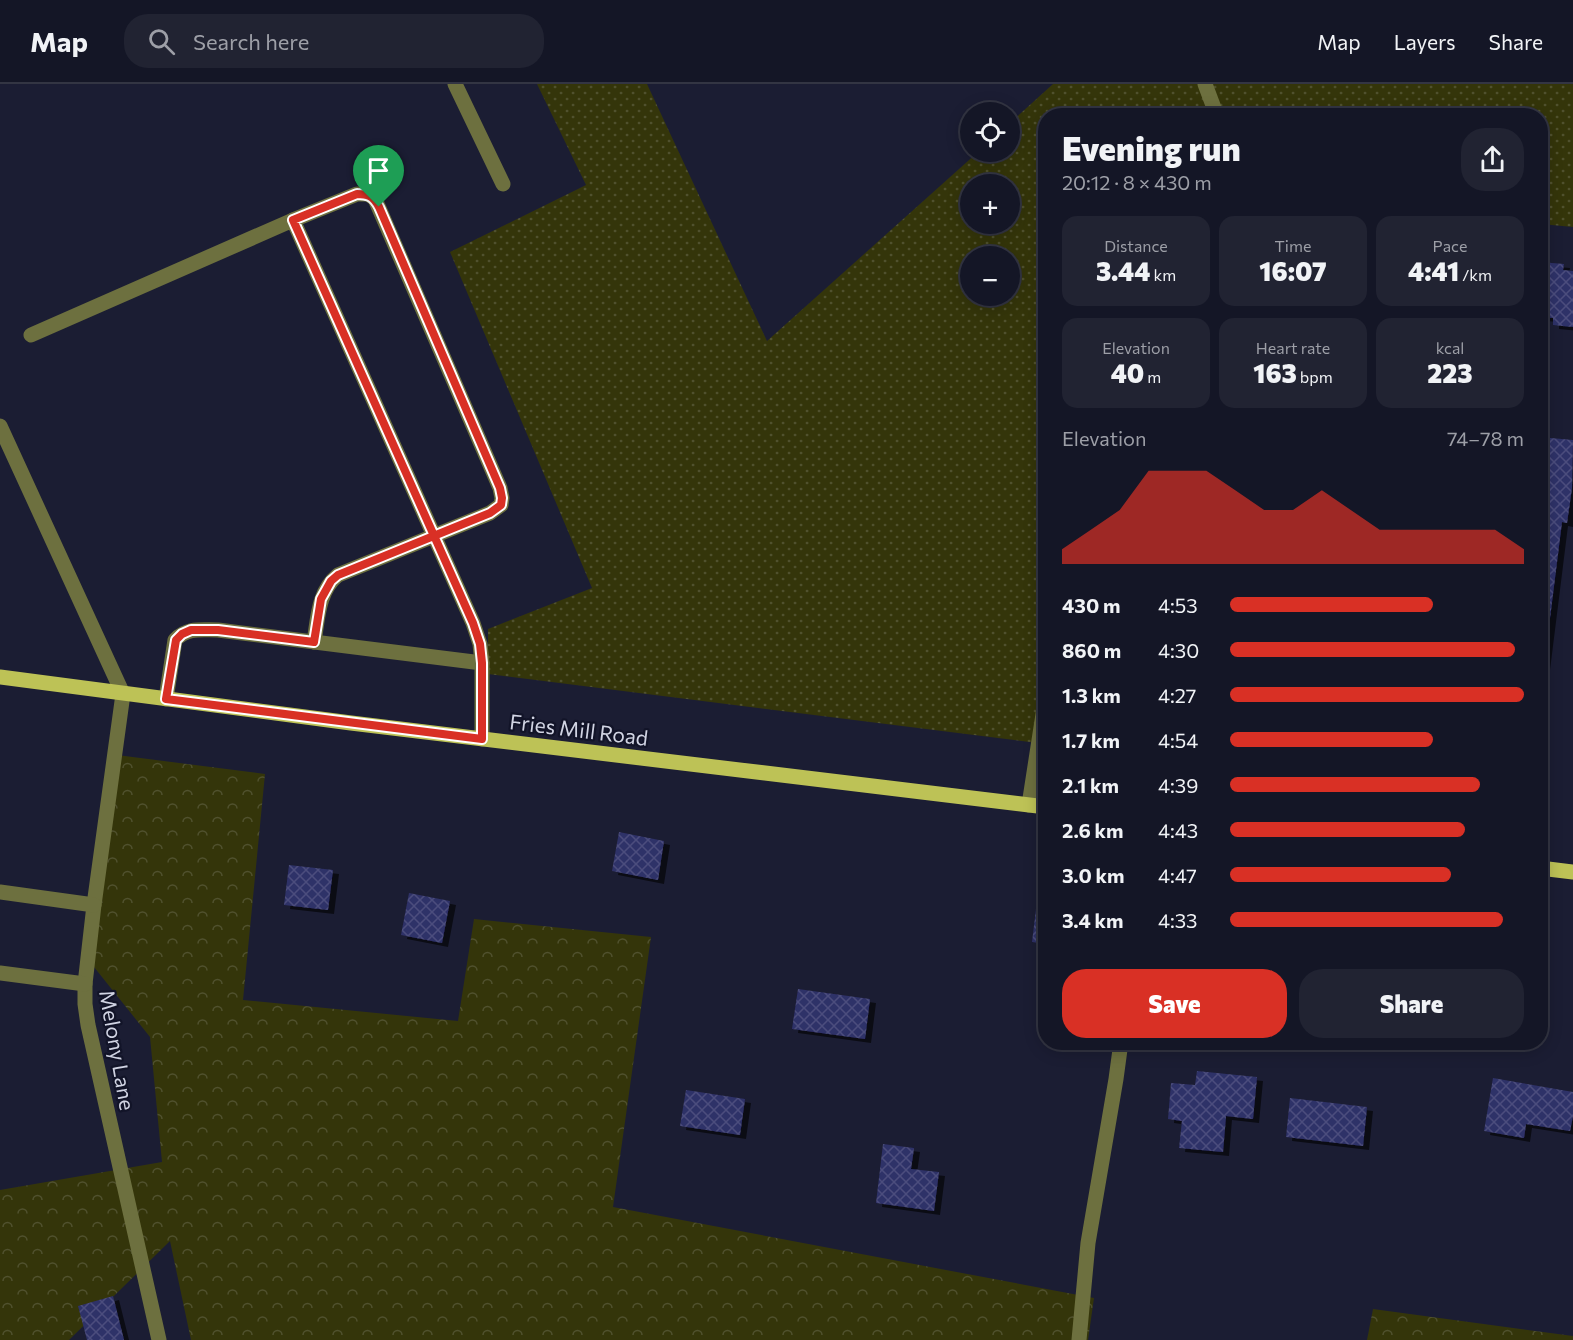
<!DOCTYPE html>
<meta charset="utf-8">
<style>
body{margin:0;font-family:Commissioner,sans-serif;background:#212332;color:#f1f3f6;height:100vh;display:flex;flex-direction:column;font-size:22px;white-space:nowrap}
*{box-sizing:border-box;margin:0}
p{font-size:20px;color:#9d9fa7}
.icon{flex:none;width:33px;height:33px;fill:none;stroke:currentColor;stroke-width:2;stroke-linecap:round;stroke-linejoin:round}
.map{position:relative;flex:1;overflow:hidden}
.details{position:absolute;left:1038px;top:24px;width:510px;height:942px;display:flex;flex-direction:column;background:#141626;border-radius:24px;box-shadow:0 3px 15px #0003,0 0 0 2px #333543}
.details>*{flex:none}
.tools{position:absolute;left:960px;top:18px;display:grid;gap:12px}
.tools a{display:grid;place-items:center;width:60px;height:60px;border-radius:50%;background:#141626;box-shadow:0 3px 15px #0003,0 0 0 2px #333543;font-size:30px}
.pin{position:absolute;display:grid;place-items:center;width:51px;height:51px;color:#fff;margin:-62px -26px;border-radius:50% 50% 50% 0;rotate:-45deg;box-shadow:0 0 6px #0007}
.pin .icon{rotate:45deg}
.round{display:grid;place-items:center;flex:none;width:63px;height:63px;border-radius:24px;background:#212332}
.summary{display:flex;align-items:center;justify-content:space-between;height:102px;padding:0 24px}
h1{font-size:33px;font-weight:800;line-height:45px}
.metrics{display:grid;grid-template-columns:repeat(3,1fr);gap:9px;height:102px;padding:6px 24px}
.metrics div{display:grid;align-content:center;border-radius:15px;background:#212332;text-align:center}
.metrics b{font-size:26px;font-weight:800}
.metrics small{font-size:16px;font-weight:400}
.metrics p{font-size:16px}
.chart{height:168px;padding:12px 24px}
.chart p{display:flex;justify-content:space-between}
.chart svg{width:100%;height:108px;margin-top:6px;fill:#d93025;opacity:.7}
.cta{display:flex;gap:12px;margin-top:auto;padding:12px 24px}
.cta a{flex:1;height:69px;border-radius:24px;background:#d93025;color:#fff;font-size:24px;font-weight:800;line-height:69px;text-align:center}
.cta a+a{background:#212332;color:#f1f3f6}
ul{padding:0 24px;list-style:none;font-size:20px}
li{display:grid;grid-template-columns:96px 72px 1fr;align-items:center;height:45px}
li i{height:15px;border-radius:8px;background:#d93025}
header{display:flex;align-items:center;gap:36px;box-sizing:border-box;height:84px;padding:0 30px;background:#141626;border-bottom:2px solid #333543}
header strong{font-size:28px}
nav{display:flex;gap:33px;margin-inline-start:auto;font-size:21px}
.search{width:420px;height:54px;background:#212332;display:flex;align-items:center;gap:15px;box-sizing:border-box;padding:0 21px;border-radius:24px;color:#9d9fa7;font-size:22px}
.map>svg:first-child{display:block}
</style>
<header>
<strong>Map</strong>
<div class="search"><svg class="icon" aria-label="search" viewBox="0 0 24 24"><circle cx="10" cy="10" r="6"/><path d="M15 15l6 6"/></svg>Search here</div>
<nav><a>Map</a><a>Layers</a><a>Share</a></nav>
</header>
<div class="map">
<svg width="1573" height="1256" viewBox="0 0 1573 1256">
<defs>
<pattern id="grass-dots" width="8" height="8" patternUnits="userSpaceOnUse" patternTransform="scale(1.5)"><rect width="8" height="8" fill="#34350a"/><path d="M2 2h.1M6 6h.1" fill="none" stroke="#50512e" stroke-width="1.8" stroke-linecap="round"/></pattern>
<pattern id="forest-crowns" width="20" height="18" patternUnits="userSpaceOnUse" patternTransform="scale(1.5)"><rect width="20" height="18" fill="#34350a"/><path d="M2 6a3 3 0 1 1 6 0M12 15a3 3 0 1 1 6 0" fill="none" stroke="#50512e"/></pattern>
<pattern id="building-cross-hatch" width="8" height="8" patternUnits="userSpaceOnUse" patternTransform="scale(1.5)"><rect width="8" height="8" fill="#2f3168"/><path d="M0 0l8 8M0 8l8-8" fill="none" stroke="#4c4e7d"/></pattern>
<filter id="shadow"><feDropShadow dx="6" dy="4" stdDeviation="0" flood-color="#0009"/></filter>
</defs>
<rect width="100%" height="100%" fill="#1b1d33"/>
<!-- grass -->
<path fill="url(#grass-dots)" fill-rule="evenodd" d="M537,0H647L767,257L978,68H1010V39L1053,0H1573V143L1541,140L1540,32H1046L1045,660L488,590V545L592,504L450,168L586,101ZM970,100H1010V140H970ZM970,172H1010V212H970Z"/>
<!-- forest -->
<g fill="url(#forest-crowns)">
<path d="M117,671L265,690L243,916L458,937L474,835L651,853L613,1123L1094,1214L1088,1256H191L170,1157L69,1256H0V1106L162,1078L150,953L90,878Z"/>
<path d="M1373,1225L1573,1252V1256H1367Z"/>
</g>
<!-- building -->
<g fill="url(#building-cross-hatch)" filter="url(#shadow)">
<path d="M1540,178L1564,180L1563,186L1573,187V243L1553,241V234L1540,233Z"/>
<path d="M1540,353L1573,356L1572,404L1567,439L1562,438L1542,598H1540Z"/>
<path d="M619,748L664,757L658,796L612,787Z"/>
<path d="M289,781L333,786L328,826L284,821Z"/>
<path d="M409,809L450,817L442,859L401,851Z"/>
<path d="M1037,817L1046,818V860L1032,858Z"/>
<path d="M798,905L870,915L865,955L792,945Z"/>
<path d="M1197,987L1257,993L1253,1035L1226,1032L1223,1068L1179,1064L1182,1037L1168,1035L1171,999L1195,1001Z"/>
<path d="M1493,994L1573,1008V1032L1570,1047L1526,1040L1524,1054L1484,1047Z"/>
<path d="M686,1006L745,1015L740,1051L680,1042Z"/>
<path d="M1290,1014L1367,1023L1363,1062L1286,1053Z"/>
<path d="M883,1060L914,1064L911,1085L939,1088L934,1127L876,1119Z"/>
<path d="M113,1212L124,1256H87L78,1222Z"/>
</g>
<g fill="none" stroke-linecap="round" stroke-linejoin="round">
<!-- minor -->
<g stroke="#6d703f" stroke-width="15">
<path d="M455,0L503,100"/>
<path d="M1205,0L1217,32"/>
<path d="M293,136L357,110H368L375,115L500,404L502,414L501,421L490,429L338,491C318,507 318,534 314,558"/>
<path d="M31,251L293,136L473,539L480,560L482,579"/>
<path d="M0,342L123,610L94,821L85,900V920L88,941L159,1256"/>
<path d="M166,615L175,556C188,543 201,546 218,546L482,579V655"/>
<path d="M1029,721L1046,611"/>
<path d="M0,808L94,821"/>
<path d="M0,889L85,900"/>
<path d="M1079,1256L1088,1159L1116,995L1121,958"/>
</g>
<!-- major -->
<g stroke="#bdc256" stroke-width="15">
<path d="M0,593L351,639L1046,723"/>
<path d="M1540,784L1573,788"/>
</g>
</g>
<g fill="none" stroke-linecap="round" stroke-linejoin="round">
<!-- route casing -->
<g stroke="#fff" stroke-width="12">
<path id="route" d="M379,123L500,404L502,414L501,421L490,429L338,491L331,497L321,515L314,558L218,546H191L182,550L176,556L166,615L482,655V579L480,560L473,539L293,136L357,110C368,110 373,112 379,123"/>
</g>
<!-- route -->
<use href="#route" stroke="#d93025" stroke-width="8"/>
</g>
<g text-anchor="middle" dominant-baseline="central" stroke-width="4.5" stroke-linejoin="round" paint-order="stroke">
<!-- street labels -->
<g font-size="21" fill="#d1d4e3" stroke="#121428">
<text transform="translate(579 645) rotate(7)">Fries Mill Road</text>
<text transform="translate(118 966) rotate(80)">Melony Lane</text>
</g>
</g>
</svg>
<div class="tools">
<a><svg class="icon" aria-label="locate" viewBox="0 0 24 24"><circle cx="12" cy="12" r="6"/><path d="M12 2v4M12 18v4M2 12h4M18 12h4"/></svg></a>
<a>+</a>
<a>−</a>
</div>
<div class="pin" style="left:379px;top:123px;background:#1e9e55"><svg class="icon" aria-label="arrive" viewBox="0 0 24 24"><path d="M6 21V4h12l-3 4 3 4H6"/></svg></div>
<section class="details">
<div class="summary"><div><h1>Evening run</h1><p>20:12 · 8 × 430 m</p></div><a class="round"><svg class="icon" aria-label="share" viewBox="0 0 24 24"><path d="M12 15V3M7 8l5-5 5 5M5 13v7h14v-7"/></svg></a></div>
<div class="metrics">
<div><p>Distance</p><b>3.44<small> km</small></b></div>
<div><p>Time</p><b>16:07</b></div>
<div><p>Pace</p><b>4:41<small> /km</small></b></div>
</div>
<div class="metrics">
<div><p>Elevation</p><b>40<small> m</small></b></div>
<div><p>Heart rate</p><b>163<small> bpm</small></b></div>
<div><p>kcal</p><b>223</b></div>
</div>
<div class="chart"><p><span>Elevation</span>74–78 m</p>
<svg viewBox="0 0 160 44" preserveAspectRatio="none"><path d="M0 44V38L10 30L20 22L30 6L40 6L50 6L60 14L70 22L80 22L90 14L100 22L110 30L120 30L130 30L140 30L150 30L160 38V44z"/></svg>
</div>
<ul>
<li><b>430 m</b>4:53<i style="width:69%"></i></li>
<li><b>860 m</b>4:30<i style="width:97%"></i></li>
<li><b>1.3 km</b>4:27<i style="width:100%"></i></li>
<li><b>1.7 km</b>4:54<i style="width:69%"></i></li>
<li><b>2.1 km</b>4:39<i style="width:85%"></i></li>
<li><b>2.6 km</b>4:43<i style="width:80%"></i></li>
<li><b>3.0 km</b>4:47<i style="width:75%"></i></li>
<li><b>3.4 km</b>4:33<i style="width:93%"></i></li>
</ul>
<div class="cta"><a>Save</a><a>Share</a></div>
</section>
</div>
